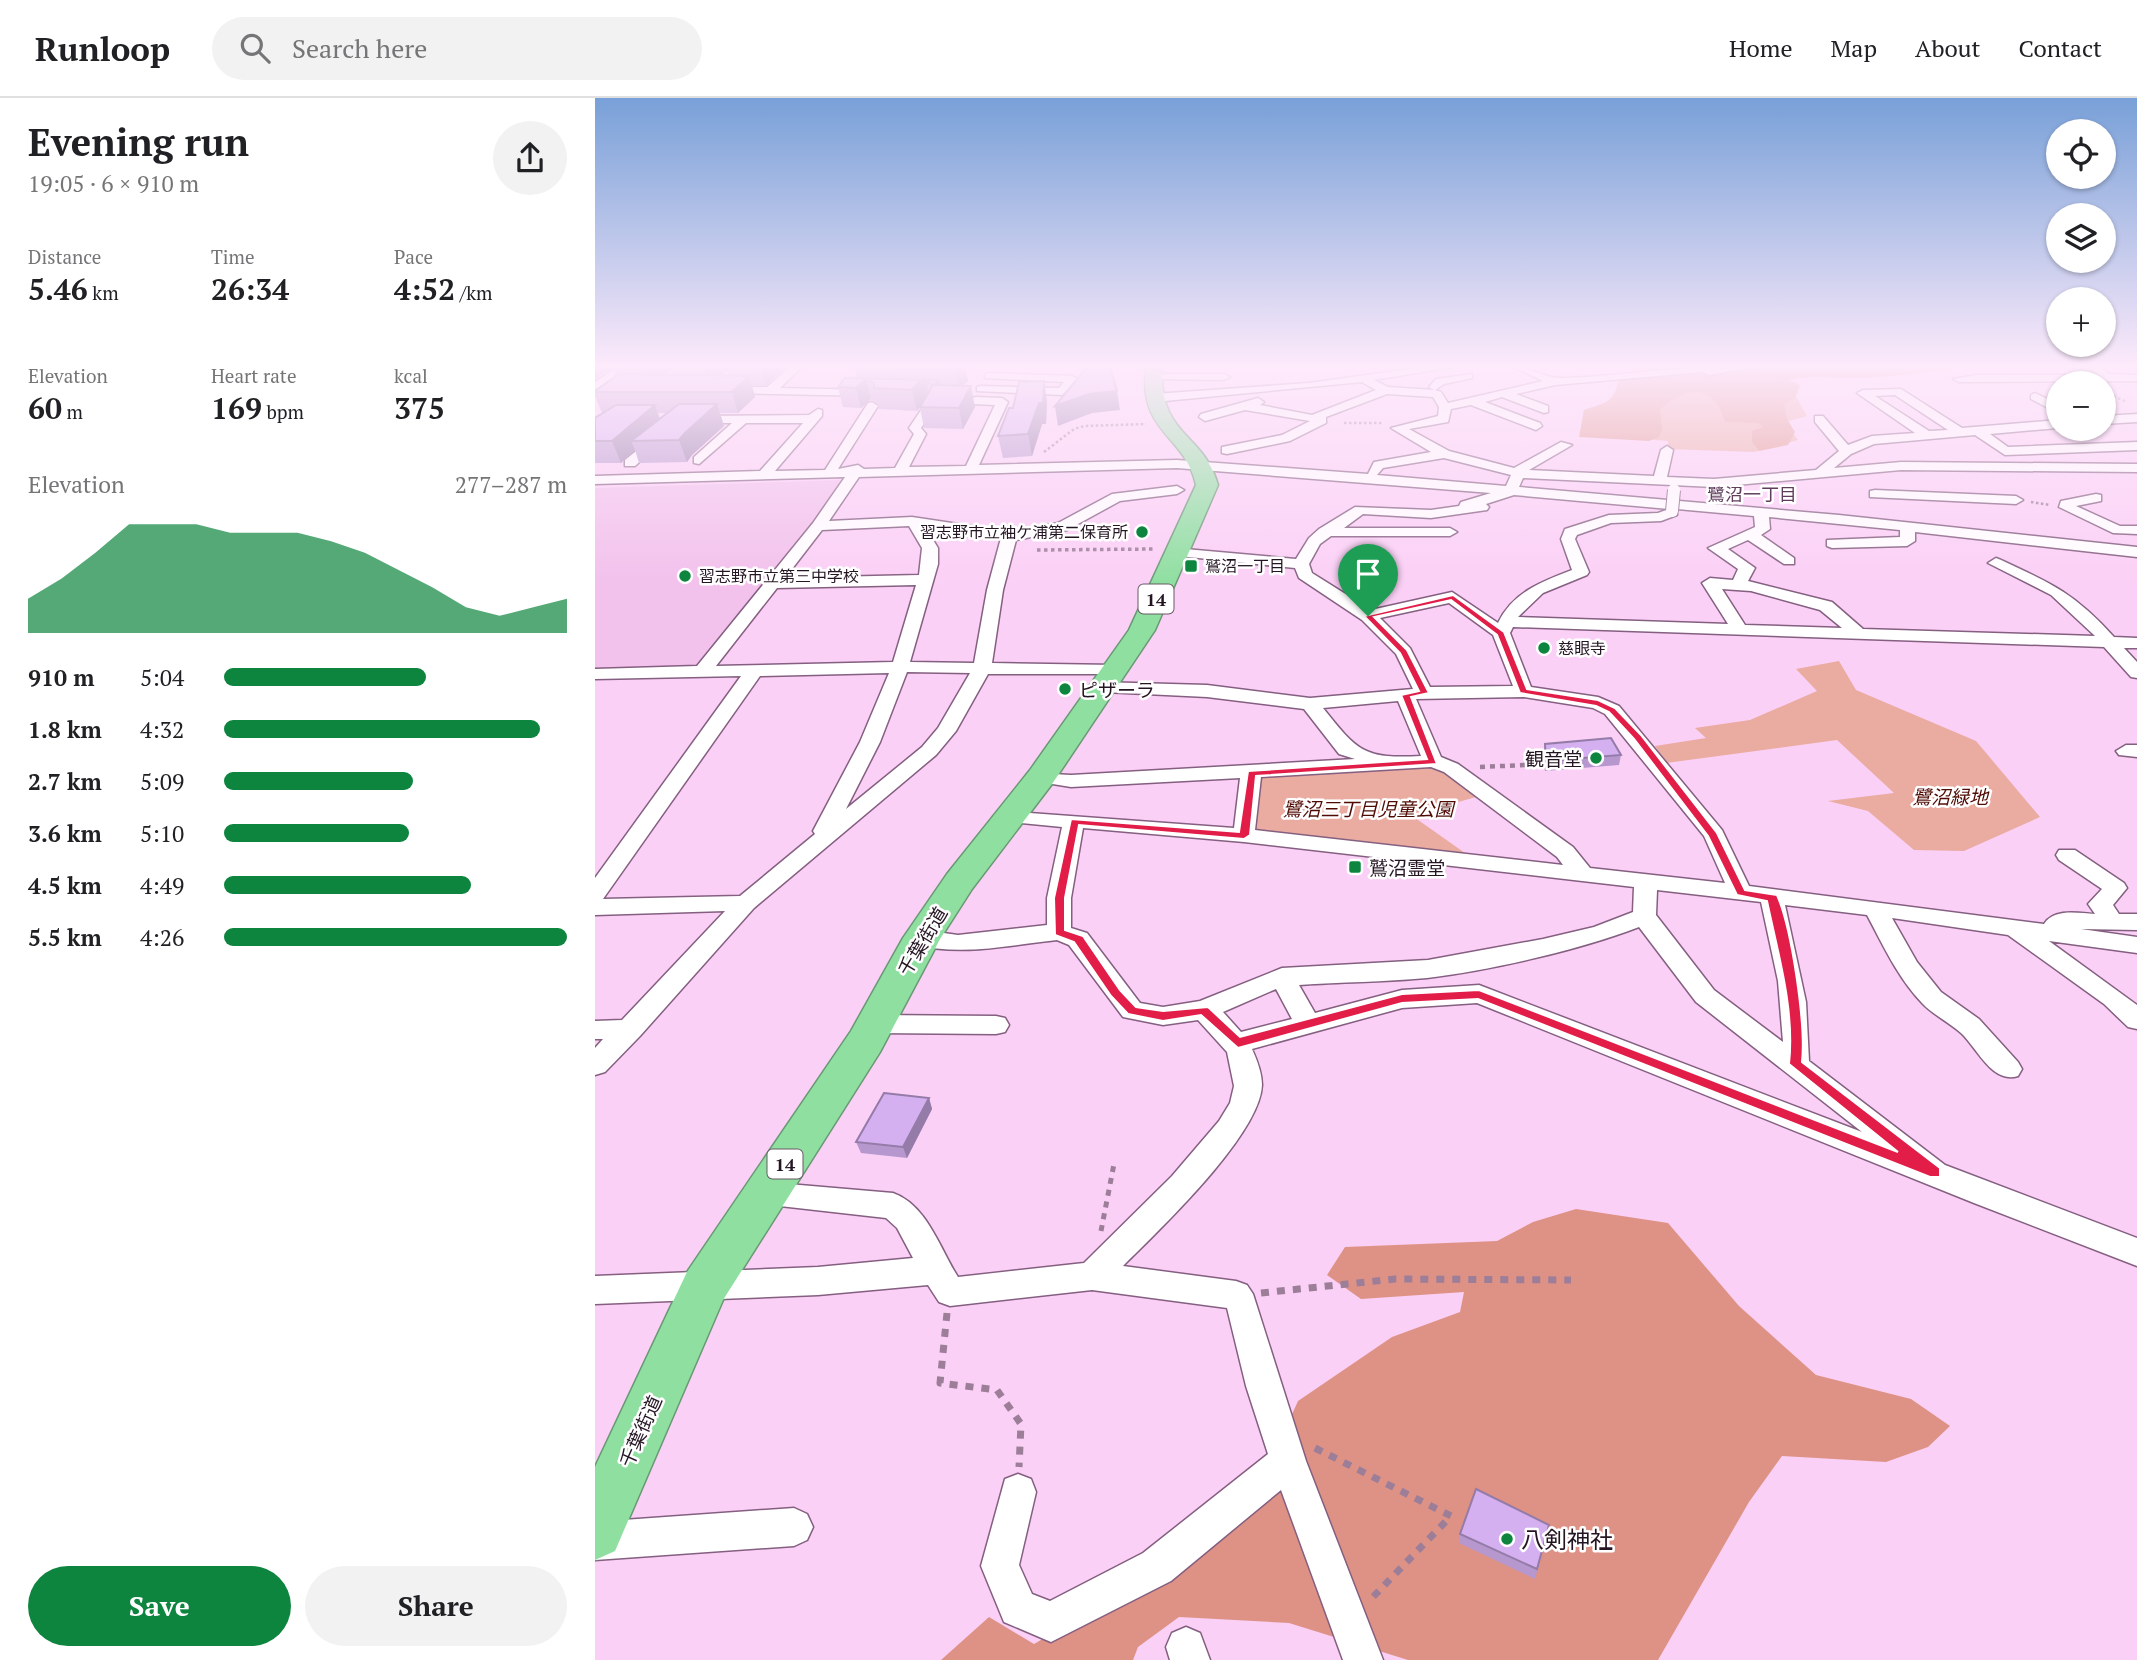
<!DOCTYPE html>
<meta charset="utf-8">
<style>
body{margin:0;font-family:"PT Serif","Noto Sans JP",serif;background:#f2f2f2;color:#202124;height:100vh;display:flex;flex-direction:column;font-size:26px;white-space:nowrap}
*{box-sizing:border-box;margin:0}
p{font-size:23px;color:#757577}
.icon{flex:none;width:38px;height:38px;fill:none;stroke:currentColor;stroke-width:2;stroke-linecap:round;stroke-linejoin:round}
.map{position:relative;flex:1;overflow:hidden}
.panel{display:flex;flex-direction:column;background:#fff;width:595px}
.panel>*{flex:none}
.buttons{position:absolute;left:1451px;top:21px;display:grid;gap:14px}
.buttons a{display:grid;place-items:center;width:70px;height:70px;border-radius:50%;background:#fff;box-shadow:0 2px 5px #0004;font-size:35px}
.pin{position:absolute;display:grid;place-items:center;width:60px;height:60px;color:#fff;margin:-72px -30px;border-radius:50% 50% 50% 0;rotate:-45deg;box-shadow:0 0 7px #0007}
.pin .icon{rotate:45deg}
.round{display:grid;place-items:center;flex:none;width:74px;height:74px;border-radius:37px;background:#f2f2f2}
.head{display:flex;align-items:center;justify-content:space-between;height:119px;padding:0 28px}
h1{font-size:38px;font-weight:700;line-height:52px}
.metrics{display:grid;grid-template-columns:repeat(3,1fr);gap:10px;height:119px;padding:7px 28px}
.metrics div{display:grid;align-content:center}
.metrics b{font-size:30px;font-weight:700}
.metrics small{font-size:19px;font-weight:400}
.metrics p{font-size:19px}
.chart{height:196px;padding:14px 28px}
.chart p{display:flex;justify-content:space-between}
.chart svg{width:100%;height:126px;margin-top:7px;fill:#0d853e;opacity:.7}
.primary-button{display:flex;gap:14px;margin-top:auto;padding:14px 28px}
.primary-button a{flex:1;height:80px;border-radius:42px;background:#0d853e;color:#fff;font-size:28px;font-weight:700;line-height:80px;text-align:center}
.primary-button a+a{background:#f2f2f2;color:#202124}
ul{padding:0 28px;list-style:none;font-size:23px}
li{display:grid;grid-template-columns:112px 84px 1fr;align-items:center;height:52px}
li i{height:18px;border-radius:9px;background:#0d853e}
header{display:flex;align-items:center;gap:42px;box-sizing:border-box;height:98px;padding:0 35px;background:#fff;border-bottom:2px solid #e0e0e0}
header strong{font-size:33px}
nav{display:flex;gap:38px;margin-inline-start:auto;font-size:24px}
.search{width:490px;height:63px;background:#f2f2f2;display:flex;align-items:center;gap:18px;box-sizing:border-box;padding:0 24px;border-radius:38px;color:#757577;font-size:26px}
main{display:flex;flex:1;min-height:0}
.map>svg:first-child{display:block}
</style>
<header>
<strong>Runloop</strong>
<div class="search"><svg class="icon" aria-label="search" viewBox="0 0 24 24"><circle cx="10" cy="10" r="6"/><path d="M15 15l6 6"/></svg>Search here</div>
<nav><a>Home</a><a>Map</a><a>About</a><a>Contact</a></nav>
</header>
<main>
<section class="panel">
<div class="head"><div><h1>Evening run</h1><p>19:05 · 6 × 910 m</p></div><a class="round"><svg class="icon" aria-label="share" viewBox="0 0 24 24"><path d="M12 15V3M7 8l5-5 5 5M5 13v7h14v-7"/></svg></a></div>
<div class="metrics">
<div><p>Distance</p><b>5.46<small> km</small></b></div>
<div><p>Time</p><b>26:34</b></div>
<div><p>Pace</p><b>4:52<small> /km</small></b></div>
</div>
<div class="metrics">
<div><p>Elevation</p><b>60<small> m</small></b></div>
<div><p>Heart rate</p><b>169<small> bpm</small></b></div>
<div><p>kcal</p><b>375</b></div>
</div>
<div class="chart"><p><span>Elevation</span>277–287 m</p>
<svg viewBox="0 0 160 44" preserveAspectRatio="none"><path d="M0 44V32L10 25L20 16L30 6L40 6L50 6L60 9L70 9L80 9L90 12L100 16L110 22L120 28L130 35L140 38L150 35L160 32V44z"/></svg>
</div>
<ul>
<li><b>910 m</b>5:04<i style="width:59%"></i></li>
<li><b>1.8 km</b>4:32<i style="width:92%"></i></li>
<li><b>2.7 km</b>5:09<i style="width:55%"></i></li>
<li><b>3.6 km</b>5:10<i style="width:54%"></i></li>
<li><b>4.5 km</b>4:49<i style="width:72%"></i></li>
<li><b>5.5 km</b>4:26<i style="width:100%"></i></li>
</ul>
<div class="primary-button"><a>Save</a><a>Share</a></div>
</section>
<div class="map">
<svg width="1542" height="1562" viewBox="0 0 1542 1562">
<rect width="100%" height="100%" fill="#fbd0f6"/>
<!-- built -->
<path fill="#f2c1ec" d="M247,382L250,385L105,569L0,571V390Z"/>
<!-- green -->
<g fill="#eaaba0">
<path d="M1147,285L1195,288L1212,318L1190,324L1203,342L1159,354L1073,351V343L1003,337L1037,300Z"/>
<path d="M1244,563L1261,592L1381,643L1445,719L1369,753L1319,752L1273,713L1233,703L1299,695L1242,642L1071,665L1060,648L1111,640L1100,630L1155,622L1222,593L1201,571Z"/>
<path d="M838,663L892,696L816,717L887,767L649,737L656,675Z"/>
</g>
<!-- forest -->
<g fill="#de9285">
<path d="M1137,269H1378C1338,272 1299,280 1259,280C1237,281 1216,276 1194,282L1205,287L1200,300L1189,306L1192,321L1200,334L1193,347L1164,353L1157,344V333L1168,329L1163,325L1130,324C1119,285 1090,288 1065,312L1067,331L1064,339L1054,343L984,339L989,312C1013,304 1020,304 1024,279Z"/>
<path d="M981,1111L1073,1125L1144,1208L1221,1277L1316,1301L1355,1328L1333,1349L1291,1364L1187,1358L1154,1404L1063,1562H813L694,1525L584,1519L543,1549L538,1562H346L394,1519L439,1546L604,1450L706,1372L694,1323L703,1303L797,1239L865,1214L869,1194L766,1201L732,1177L750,1149L902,1143L938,1124Z"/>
</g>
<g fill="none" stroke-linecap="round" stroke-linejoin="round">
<!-- minor casing -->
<g stroke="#845f80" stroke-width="3">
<g id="minor">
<path d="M22,269H35L0,292V284Z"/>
<path d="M195,269H207L185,290L276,292L282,295L276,298L128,295L122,292L128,289H172Z"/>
<path d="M830,269H858L779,282L793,289L839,292L834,289L841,281L877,276V280L849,286L840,292L846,294L853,305L948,283L919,269C935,269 949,280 965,280C1030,279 1094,265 1160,269L1114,277L1108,274L960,287L921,296L953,308V314L949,315L907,299L890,304L945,325L947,328L941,332L876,307L856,311L853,324L814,331L854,353L919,370L966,344L977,347L934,372L1059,378L1066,352L1072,348L1078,352L1072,379L1119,381L1221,372L1244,353L1220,324V318H1228L1253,347L1277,338L1320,335L1262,295L1268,292L1306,291L1367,330L1463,322V330L1395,336L1413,349L1542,344V352L1410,357L1380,337L1279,346L1256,356L1239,370L1306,364L1542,366V374L1306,372L1119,389L928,380L924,389L1244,417L1542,449V459L1320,434V443L1312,448L1237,450L1232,448V442L1305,439V432L1174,419L1175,431L1166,437L1199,460V466H1189L1153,442L1133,451L1160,470L1153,483L1237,504L1268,531L1500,538L1456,497L1393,465L1401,460L1406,462C1458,486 1480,496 1519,539L1542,540V550H1529L1542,564V580L1536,579L1509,549L918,529L915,535L936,589L1003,599L1024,608L1127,732L1154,788L1449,826C1459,810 1483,815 1500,816L1493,806L1507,791L1464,762L1461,757L1464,752H1480L1529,785L1532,790L1518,807L1524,816H1542V832L1486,831L1542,839V855L1454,843L1542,907V931L1533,929L1509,906L1413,837L1297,820L1322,864L1346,894L1384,921L1423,964L1427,971L1423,978C1397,986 1383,951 1366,935C1354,924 1338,917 1327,905C1303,880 1288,847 1272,817L1190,807L1211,904L1214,963L1350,1067L1542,1140V1168L1379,1105L882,905L807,910L657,951C662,962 667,975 667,987C665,1037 564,1132 528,1168L641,1183L652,1187L658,1196L711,1363L788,1562H748L686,1392L576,1483L456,1544L409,1524L386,1468L410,1381L423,1376L436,1381L441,1394L424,1467L437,1496L455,1503L548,1455L673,1356L651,1288L632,1210L497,1192L355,1208L344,1204L333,1187L223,1197L0,1206V1178L223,1169L318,1160L302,1130L291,1120L159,1105L155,1096L159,1087L170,1084L298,1095C332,1107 345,1151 363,1179L489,1165L577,1078L624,1023L635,1005L639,988L632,954L603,922L568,927L528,919L474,847L462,842C415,847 365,859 318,846L315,840L318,834L327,832L363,837L452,827V800L467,729L407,723L404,718L407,713L639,730L645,680L476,689L439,683L436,679L439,675L476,677L760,661L744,656L709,611L612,599L509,594L503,592L500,588L503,584L612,587L715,600L818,591L801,556L767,522L704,480L700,470L584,458L579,456V450L701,461L714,440L724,431L760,409L836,412L864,408L866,404L896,395L582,370L264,379L234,423L317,419L417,434L463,425L517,396L582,388L589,392L582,396L525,403L472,432L421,442L408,492L397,565L521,567L527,568L530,572L527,576H393L361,633L341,657L159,810L45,938L10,974L0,977V950L8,941H0V923L27,922L130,813L0,817V780L146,578L0,581V571L102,568L218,425L250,379L0,386V378L165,373L208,325H151L104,366L99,365V359L137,325H99L93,321L95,318L214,317L223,311L227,312V318L180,373L230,372L273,305L277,304L283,308L243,371L263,367L269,371L300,370L319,336L314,330L330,306L334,305L340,309L326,330L331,336L314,369L371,368L400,307L377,306V300L381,299L407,300L413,304L384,367L582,362L773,376L779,364L836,354L796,330L843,318L844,309L838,299L792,296L731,319V325L695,343L632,356L627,355V349L687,337L715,323L650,312L610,323L604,319L606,316L663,300L669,304L665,307L717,317L781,292L767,284L559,304L553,300L559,296L714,285ZM1300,297L1353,332L1334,333L1280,298ZM849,360L916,377L911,388L782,377L788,370ZM919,397L1074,411L1063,415L1014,417L970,431L966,441L977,472C946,484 918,494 903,525L857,494L776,512L717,475L714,466L725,446L736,438H855L862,434L855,430H749L768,416L836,420L892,412L894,409L891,406ZM1082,411L1159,418L1160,429L1113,450L1143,471L1138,482L1115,480L1107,485L1133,526L923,519L948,495L992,477L994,474L980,441L982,437L1016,425L1066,423L1082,417ZM314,428L327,450L324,477L190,480L227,432ZM330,429L406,440L392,492L379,565L315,564L343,466V450ZM321,487L298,564L121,568L182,490ZM1127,491L1156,493L1225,512L1247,530L1150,527ZM854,505L898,537L918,588L835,589L815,550L785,520ZM312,574L375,575L343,630L327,649L251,711L285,644ZM294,575L265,644L218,733L220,736L145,798L8,801L165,578ZM929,599L998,610L1010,616L1109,738L1130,785L995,770L978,749L863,666L846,659L821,601ZM803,603L826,658C769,661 763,654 728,610ZM836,669L849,674L962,759L968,767L660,732L666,679ZM488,730L649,744L1039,789L1038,814L999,829L948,841L833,862L687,870L605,903L568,909L545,905L492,835L476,830V800ZM1062,792L1166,804L1183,883L1188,944L1119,892L1061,817ZM1044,829L1101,904L1267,1034L884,887L807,892L720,915L704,887C746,884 790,884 832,880C897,872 984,852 1044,829ZM681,891L697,921L646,934L628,914Z"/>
<path d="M1505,269L1514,276L1542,277V283L1364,284L1358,281L1382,277H1493L1501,276L1495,269Z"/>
<path d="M394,275L477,278L483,281L467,297L382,293V289L386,288L464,290L469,284L390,280V276Z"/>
<path d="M558,276H629L635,279L629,282L554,281L552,279Z"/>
<path d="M1440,295L1463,306V315L1436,301V297Z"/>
<path d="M1542,316V324L1508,326V318Z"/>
<path d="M61,337L71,340L40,368H30V362Z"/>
<path d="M1280,392L1421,398L1428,402L1421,406L1275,399V393Z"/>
<path d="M1501,396L1506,397V403L1481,408L1525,428H1542V436L1518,435L1464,409L1466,403Z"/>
<path d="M1531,647H1542V659L1524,657L1521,653Z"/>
<path d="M280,917L401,918L410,920L414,927L410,934L401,936L280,935L271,933L267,926L271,919Z"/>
<path d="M199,1410L212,1416L218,1429L212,1442L199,1448L0,1462V1424Z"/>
<path d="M591,1529L605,1535L615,1562H575L571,1549L577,1535Z"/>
</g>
</g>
<!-- highway casing -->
<g stroke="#699874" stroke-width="3">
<path id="highway" d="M551,269H567C564,340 608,333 623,387L560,532L457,686L377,791L345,841L285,954L128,1202L20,1453L0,1462V1369L92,1174L256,933L308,840L352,776L435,672L534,532L601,387C590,336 543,336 551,269Z"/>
</g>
<!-- path-far4 -->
<g stroke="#9d7e99" stroke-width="2.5" stroke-dasharray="2.5 2.5" stroke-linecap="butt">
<path d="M1514,296L1532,304"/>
<path d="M749,325H789"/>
<path d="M449,354L479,331L489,328L551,326"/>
<path d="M1436,404L1455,407"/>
</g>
<!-- path-far3 -->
<path stroke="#9d7e99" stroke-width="3.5" stroke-dasharray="3.5 3.5" stroke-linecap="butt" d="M442,452L559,451"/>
<!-- path-far2 -->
<path stroke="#9d7e99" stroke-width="4.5" stroke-dasharray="5 5" stroke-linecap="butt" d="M885,669L953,666"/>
<!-- path-far1 -->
<path stroke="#9d7e99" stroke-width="5" stroke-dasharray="6 6" stroke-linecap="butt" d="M506,1133L519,1066"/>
<!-- path -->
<g stroke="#9d7e99" stroke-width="7" stroke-dasharray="8 8" stroke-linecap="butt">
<path d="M666,1195L800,1181L976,1182"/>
<path d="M352,1215L345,1285L402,1292L426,1326L424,1369"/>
<path d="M720,1350L856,1418L776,1501"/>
</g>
<!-- minor -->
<use href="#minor" fill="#fff" fill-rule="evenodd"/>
<!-- highway -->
<use href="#highway" fill="#8edfa0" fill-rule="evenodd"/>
<!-- minor-bridge casing -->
<g stroke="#845f80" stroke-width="14" stroke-linecap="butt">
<path id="minor-bridge" d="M1077,413L1079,392"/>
</g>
<!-- minor-bridge -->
<use href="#minor-bridge" stroke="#fff" stroke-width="12"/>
</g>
<!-- wall -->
<g fill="#b697ce" fill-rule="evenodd">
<path d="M0,269H191L171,287H157L160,299L143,315H125L129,328L97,357L92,364L44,365L40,352L26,365H0V318L1,320L8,315H7L0,298V293L21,278L18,269L0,280ZM76,272L78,277H70ZM132,273L134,278H126ZM63,315H72L65,321Z"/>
<path d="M259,269H383L378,272H370L373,283L366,288L380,309L368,331L329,330L325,310L322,313L284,311L282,305L276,301L266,310L248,309L243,289L262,280Z"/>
<path d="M449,283L452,304L451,326H447L437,358L408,360L403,338L418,310Z"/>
<path d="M950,646L1026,657L1024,667L950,673L948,656Z"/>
<path d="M334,1000L337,1011L312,1060L266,1055L261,1044Z"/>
<path d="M865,1436H952L940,1481L864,1445Z"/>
</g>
<!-- shaded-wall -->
<g fill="#947ba8">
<path d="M0,269H18L0,281Z"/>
<path d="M52,269H75L76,272L58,285Z"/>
<path d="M109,269H131L132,273L115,286Z"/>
<path d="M165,269H191L171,287Z"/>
<path d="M361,269H370L373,283L364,290L360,270Z"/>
<path d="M154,278L160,299L143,315L137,294Z"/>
<path d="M271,281L276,301L266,310L261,290Z"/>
<path d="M331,282L335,303H329L322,313L317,292L325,283Z"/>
<path d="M344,282L349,302L338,287Z"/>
<path d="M449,283L452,304L451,326H447L437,358L433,336L444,305Z"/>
<path d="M376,288L380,309L368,331L364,310Z"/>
<path d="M522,293L525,312L497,315L463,328L460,308L494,296Z"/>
<path d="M122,306L129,328L97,357L92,364L84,342L90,335Z"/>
<path d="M60,307L67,328L36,343L40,352L26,365L17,343Z"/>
<path d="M334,1000L337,1011L312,1060L308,1049Z"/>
</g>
<!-- building -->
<g fill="#d4b0f0" stroke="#947ba8" stroke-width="2">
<path d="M270,269H361L360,270Z"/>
<path d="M492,269H515L522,293L494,296L460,308Z"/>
<path d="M24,276L154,278L137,294H0V293Z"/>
<path d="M250,280L344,282L338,287L331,282L325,283L317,292L279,290V285L271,281L261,290L243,289Z"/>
<path d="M449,283L448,305H444L433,336L403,338L414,310H418L424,284Z"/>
<path d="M338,287L376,288L364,310L325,309Z"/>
<path d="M84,306H122L90,335L84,342L36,343Z"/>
<path d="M21,307H60L17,343H0V320Z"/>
<path d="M1016,640L1026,657L951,663L950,646Z"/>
<path d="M289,995L334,1000L308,1049L261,1044Z"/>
<path d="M881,1391L954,1427L942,1471L865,1436Z"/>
</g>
<!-- sky -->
<linearGradient id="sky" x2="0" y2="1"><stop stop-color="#78a0d8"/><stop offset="0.55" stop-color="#fdeafb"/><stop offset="1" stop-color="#fdeafb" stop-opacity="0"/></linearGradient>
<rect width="1542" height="487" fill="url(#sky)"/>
<!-- route -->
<path fill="#e11d48" stroke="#fff" stroke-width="2" fill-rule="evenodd" d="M858,497L909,534L932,591L1003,602L1020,610L1046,637L1122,735L1150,792L1182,797C1197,831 1211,927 1207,964L1345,1070V1079H1335L883,901L807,905L643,950L606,917L568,923L533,916L516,898L479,844L460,837L459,800L476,721L644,734L653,673L832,661L806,597L824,593L805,555L769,518ZM856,502L902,537L925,595L1001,608L1014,614L1039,641L1113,738L1142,797L1172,803C1183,856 1200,912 1194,966L1303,1054L884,892L807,896L645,939L613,909L568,913L541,909L525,892L488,838L470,832V800L484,727L649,741L655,737L661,678L842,666L816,599L834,595L812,552L779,519Z"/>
<!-- markers -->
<g fill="#0d853e" stroke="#fff" stroke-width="2.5">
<circle cx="547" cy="434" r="7"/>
<rect x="589" y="461" width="14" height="14" rx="3.5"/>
<circle cx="90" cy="478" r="7"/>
<circle cx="949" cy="550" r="7"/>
<circle cx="470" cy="591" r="7"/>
<circle cx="1001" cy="660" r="7"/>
<rect x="753" y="762" width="14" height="14" rx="3.5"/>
<circle cx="912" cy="1441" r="7"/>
</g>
<g text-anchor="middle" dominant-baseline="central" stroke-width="5" stroke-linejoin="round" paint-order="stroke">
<!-- far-poi labels -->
<g font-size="16" fill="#241523" stroke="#fff" text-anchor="start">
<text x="533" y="434" text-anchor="end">習志野市立袖ケ浦第二保育所</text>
<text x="610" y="468">鷲沼一丁目</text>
<text x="104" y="478">習志野市立第三中学校</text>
<text x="963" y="550">慈眼寺</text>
</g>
<!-- far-neighbourhood labels -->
<g font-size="18" fill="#603d5d" stroke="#fff">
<text x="1157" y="396">鷺沼一丁目</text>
</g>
<!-- shield labels -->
<g fill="#fff" stroke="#665b65" stroke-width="2">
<rect x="543.5" y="486.5" width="35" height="29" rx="5"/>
<rect x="172.5" y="1051.5" width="35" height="29" rx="5"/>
</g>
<g font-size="18" font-weight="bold" fill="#241523">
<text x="561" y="501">14</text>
<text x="190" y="1066">14</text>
</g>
<!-- poi labels -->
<g font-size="19" fill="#241523" stroke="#fff" text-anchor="start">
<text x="484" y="591">ピザーラ</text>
<text x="987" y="660" text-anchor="end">観音堂</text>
<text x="774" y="769">鷲沼霊堂</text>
</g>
<!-- park labels -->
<g font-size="19" font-style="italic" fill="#500b05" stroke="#fff">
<text x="1355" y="698">鷺沼緑地</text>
<text x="773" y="710">鷺沼三丁目児童公園</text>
</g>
<!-- street labels -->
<g font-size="19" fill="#241523" stroke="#fff">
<text transform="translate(327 843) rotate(-59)">千葉街道</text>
<text transform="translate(45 1333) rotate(-66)">千葉街道</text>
</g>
<!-- near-poi labels -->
<g font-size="23" fill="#241523" stroke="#fff" text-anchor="start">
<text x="926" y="1441">八剣神社</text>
</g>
</g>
</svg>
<div class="buttons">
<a><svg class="icon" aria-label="locate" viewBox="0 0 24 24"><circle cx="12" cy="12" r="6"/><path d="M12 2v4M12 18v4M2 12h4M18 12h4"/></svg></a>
<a><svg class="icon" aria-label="layers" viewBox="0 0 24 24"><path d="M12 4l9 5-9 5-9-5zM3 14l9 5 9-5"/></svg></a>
<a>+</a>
<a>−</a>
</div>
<div class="pin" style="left:773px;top:518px;background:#1e9e55"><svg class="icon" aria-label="arrive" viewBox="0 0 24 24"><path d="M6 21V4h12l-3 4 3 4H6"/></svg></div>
</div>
</main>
